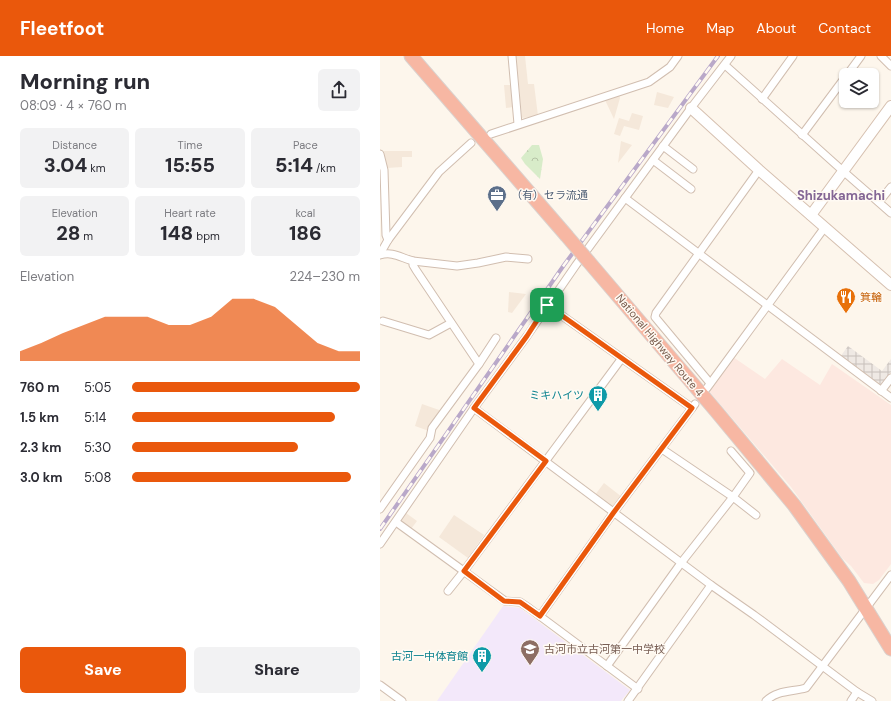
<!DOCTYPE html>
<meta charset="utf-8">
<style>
body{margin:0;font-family:"DM Sans","Noto Sans JP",sans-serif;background:#f2f2f3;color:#2b2b33;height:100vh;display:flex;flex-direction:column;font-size:15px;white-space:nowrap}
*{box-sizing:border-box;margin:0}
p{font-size:13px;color:#7c7c81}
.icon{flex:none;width:22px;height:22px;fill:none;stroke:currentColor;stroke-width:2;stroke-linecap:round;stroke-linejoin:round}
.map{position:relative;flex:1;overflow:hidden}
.panel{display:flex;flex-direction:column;background:#fff;width:380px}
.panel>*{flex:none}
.buttons{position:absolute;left:459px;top:12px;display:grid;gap:8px}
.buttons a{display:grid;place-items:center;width:40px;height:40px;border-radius:6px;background:#fff;box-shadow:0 1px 3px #0004;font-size:20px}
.pin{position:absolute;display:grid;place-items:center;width:34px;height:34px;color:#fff;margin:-17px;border-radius:8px;box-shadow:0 2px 6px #0006}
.round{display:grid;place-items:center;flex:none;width:42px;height:42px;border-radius:6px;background:#f2f2f3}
.head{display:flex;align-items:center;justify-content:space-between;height:68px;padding:0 20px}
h1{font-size:22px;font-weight:800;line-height:30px}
.metrics{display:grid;grid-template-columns:repeat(3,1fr);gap:6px;height:68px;padding:4px 20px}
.metrics div{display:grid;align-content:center;border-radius:6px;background:#f2f2f3;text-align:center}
.metrics b{font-size:20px;font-weight:800}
.metrics small{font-size:11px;font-weight:400}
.metrics p{font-size:11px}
.chart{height:112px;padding:8px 20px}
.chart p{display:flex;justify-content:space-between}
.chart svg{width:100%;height:72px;margin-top:4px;fill:#ea580c;opacity:.7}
.cta{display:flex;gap:8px;margin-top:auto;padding:8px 20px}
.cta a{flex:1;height:46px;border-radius:6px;background:#ea580c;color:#fff;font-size:16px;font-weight:800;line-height:46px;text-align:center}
.cta a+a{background:#f2f2f3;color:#2b2b33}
ul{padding:0 20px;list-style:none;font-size:13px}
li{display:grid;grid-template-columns:64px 48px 1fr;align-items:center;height:30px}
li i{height:10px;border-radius:5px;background:#ea580c}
header{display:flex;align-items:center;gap:24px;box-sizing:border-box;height:56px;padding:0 20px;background:#ea580c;color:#fff}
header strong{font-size:19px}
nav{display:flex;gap:22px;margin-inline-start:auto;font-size:14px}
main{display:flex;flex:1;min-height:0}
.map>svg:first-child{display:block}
</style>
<header>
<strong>Fleetfoot</strong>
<nav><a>Home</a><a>Map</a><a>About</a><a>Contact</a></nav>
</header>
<main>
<section class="panel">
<div class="head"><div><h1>Morning run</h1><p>08:09 · 4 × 760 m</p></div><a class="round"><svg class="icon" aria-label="share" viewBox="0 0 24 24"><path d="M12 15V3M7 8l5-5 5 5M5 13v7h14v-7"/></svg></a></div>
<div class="metrics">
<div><p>Distance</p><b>3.04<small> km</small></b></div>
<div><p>Time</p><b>15:55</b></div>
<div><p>Pace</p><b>5:14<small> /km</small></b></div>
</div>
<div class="metrics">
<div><p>Elevation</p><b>28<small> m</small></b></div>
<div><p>Heart rate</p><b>148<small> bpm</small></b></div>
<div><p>kcal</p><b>186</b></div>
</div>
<div class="chart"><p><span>Elevation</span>224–230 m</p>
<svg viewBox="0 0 160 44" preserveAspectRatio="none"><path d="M0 44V38L10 33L20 27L30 22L40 17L50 17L60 17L70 22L80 22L90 17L100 6L110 6L120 11L130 22L140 33L150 38L160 38V44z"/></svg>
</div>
<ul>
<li><b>760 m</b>5:05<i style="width:100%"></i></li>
<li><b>1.5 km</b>5:14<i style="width:89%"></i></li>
<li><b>2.3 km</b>5:30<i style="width:73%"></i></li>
<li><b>3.0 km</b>5:08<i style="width:96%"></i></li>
</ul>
<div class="cta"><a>Save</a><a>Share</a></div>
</section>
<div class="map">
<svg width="511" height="645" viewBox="0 0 511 645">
<defs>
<pattern id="industrial-grid" width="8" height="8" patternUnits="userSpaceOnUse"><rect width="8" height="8" fill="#efe9e4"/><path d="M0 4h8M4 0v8" fill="none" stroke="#c7c0bb"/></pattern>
<pattern id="forest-crowns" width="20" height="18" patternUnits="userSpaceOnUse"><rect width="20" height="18" fill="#d8ecc9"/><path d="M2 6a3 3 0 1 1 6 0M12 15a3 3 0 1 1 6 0" fill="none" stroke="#b4c2a5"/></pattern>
</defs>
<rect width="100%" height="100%" fill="#fdf6ec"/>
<!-- residential -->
<g fill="#f5e8da">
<path d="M136,0H145L148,28H154L158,60L142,62Z"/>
<path d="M124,29H132L134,51L126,52Z"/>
<path d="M277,36L294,41L288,52L274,49Z"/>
<path d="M239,39L240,42L234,63L225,44Z"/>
<path d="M252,57L263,60L259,74L244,70L240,80L234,78L239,62L249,65Z"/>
<path d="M241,85L252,89L238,107Z"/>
<path d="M4,95H32V101H22V111L7,112Z"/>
<path d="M129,236L146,238L132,257L128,256Z"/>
<path d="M42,348L62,355L49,375L35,370Z"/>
<path d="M224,427L242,441L234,453L215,439Z"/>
<path d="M26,457L37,465L31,473L20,466Z"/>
<path d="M74,459L104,479L88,502L59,481Z"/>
</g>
<!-- commercial -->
<path fill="#fde8e0" d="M353,301L385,323L402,303L440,329L452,308L511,349V508L499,524L493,528L484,527L471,510L462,502L411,431L328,334Z"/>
<!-- industrial -->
<path fill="url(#industrial-grid)" d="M468,290L502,315L511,303V316L501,331L460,301Z"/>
<!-- education -->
<path fill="#f3e8fa" d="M123,550L140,552L250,634L241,645H57Z"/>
<!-- forest -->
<path fill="url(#forest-crowns)" d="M152,89H159L163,103L160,123L145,108L141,102Z"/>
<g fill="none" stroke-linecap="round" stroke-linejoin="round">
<!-- street casing -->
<g stroke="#d1beb0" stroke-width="9">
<g id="street">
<path d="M132,0L138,68"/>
<path d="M501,0L511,10"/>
<path d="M345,9L463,115L511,157"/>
<path d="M467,19L481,0"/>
<path d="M382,43L413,0"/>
<path d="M111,78L269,26L290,11L298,0"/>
<path d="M422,79L466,20"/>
<path d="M283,90L313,113"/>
<path d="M0,98L4,114L6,179L8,184"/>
<path d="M273,104L311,133"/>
<path d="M245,142L511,342"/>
<path d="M499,146L511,131"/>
<path d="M0,198L8,184L59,116L91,87"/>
<path d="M0,199C13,195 21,202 33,205L77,210L98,207L126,201L148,203"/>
<path d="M167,249L312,352L315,348"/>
<path d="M3,265L49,279L71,267"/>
<path d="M99,308L116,282"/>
<path d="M330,327L275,261L276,257L379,114"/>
<path d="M327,332L445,171"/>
<path d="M501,335L511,322"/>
<path d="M94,352L331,529L374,559L477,636L492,645"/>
<path d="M282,393L353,441L370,417L351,395"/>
<path d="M0,453L50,382L52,372L99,308L36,214L33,209V205"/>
<path d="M16,466L125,545L140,546L149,552L258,633"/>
<path d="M0,488L94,352L147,280L196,209L311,52L351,0"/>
<path d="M68,535L84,515L242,302"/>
<path d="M160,560L234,456L312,352"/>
<path d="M227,610L301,507L353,441L376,459"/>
<path d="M0,629L22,645"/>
<path d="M248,645L331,529"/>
<path d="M386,645C397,634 412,636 426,632L511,519"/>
<path d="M471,645L477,636"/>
</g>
</g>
<!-- secondary casing -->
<g stroke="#d6c0b0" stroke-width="12">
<g id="secondary">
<path d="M311,52L379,114L511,229"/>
<path d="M431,159L511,50"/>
</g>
</g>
<!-- highway casing -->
<g stroke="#dad1cd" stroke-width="15">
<g id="highway">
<path d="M31,0L186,179"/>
<path d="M209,206L336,355L414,449L469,525L511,593"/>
</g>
</g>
<!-- street -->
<use href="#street" stroke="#fff" stroke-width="7"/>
<!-- secondary -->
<use href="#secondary" stroke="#fff" stroke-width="10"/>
<!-- highway -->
<use href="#highway" stroke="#f7b7a3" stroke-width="13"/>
<!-- rail casing -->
<g stroke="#b9a8c9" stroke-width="4">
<path id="rail" d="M0,473L184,209L338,0"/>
</g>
<!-- rail -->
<use href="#rail" stroke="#fffaf3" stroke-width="2.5" stroke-dasharray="8" stroke-linecap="butt"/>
<!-- highway-bridge casing -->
<g stroke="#dad1cd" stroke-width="15" stroke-linecap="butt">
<path id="highway-bridge" d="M186,179L209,206"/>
</g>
<!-- highway-bridge -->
<use href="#highway-bridge" stroke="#f7b7a3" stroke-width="13"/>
</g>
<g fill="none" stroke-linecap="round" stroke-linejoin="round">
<!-- route casing -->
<g stroke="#fff" stroke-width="8">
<path id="route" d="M167,249L312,352L234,456L160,560L140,546L124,545L84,515L166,405L94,352L147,280Z"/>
</g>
<!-- route -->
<use href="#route" stroke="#ea580c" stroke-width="5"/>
</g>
<!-- icons -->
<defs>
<g id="office-pin" transform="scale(1)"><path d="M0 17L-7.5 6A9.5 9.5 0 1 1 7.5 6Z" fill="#5c6f8a" stroke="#fffaf3"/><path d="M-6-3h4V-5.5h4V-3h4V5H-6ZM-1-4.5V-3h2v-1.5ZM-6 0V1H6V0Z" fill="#fff"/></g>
<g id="restaurant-pin" transform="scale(1)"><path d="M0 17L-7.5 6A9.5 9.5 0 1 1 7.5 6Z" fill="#e8710a" stroke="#fffaf3"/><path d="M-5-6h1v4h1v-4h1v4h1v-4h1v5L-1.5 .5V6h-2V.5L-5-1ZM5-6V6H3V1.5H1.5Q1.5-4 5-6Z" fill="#fff"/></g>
<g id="building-pin" transform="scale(1)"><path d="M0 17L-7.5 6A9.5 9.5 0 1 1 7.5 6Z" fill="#0f9aa8" stroke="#fffaf3"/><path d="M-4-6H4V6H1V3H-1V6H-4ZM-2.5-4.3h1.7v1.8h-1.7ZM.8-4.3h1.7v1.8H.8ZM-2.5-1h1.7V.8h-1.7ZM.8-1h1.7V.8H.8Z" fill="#fff"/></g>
<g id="school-pin" transform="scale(1)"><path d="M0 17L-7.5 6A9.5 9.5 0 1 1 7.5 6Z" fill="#8d6e63" stroke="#fffaf3"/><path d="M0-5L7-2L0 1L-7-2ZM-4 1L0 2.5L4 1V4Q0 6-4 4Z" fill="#fff"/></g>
</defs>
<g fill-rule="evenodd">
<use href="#office-pin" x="117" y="139"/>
<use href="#restaurant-pin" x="466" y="241"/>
<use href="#building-pin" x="218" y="339"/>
<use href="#school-pin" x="150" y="593"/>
<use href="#building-pin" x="102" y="600"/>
</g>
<g text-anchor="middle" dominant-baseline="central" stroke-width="3" stroke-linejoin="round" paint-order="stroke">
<!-- service labels -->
<g font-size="11" fill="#4e5e75" stroke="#fffaf3" text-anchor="start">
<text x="131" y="139">（有）セラ流通</text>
</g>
<!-- food labels -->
<g font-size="11" fill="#c56008" stroke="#fffaf3" text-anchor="start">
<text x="480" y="241">箕輪</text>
</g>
<!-- street labels -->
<g font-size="11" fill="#7a5c4d" stroke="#fffaf3">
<text transform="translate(280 289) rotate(50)">National Highway Route 4</text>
</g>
<!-- culture labels -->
<g font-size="11" fill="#0d838f" stroke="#fffaf3" text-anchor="end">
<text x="204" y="339">ミキハイツ</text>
<text x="88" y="600">古河一中体育館</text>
</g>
<!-- education labels -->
<g font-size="11" fill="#785e54" stroke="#fffaf3" text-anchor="start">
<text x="164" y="593">古河市立古河第一中学校</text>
</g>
<!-- quarter labels -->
<g font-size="13" font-weight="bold" fill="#846695" stroke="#fffaf3">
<text x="461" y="139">Shizukamachi</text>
</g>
</g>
</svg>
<div class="buttons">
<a><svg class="icon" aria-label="layers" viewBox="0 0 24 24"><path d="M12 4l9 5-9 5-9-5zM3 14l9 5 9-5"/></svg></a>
</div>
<div class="pin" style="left:167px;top:249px;background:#1e9e55"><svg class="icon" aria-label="arrive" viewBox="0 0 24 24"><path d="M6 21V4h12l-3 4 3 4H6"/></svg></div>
</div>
</main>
